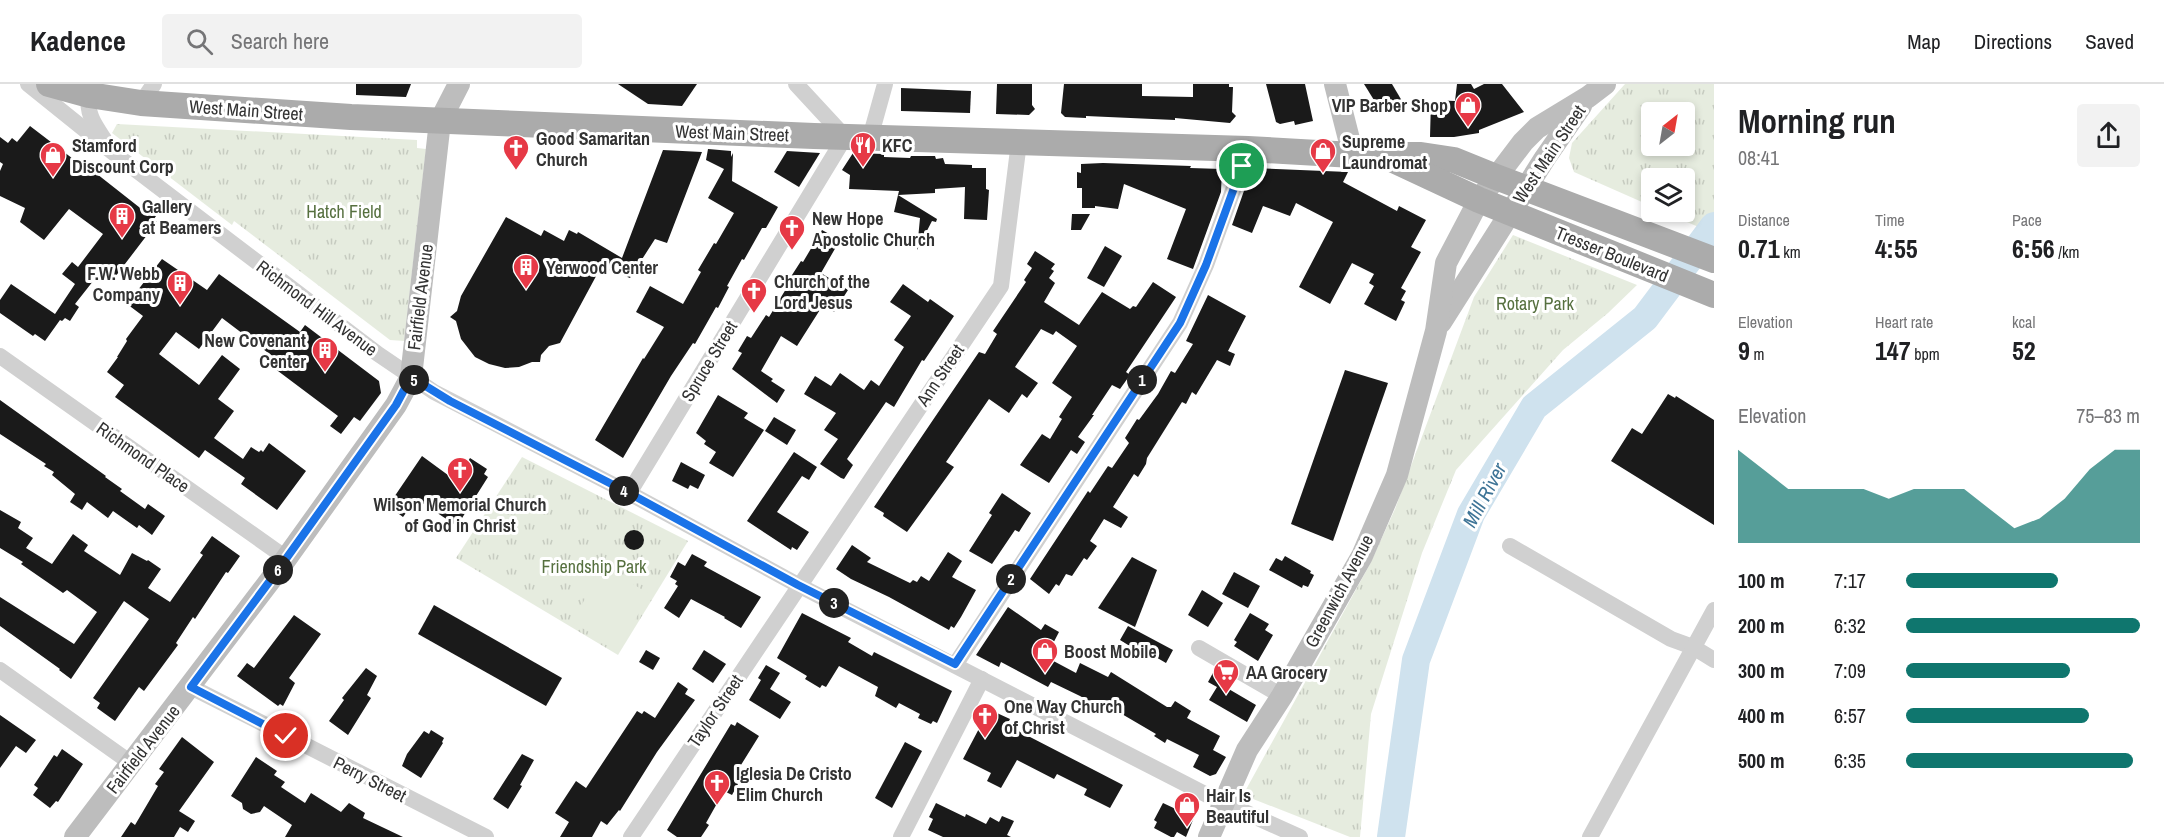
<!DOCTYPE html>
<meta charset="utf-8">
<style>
body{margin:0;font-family:"Archivo Narrow",sans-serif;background:#f2f2f2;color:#202124;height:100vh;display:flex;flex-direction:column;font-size:22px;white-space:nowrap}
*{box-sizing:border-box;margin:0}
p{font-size:20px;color:#757577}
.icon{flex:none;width:33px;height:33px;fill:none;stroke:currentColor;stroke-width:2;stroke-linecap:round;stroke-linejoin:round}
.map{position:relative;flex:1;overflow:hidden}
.panel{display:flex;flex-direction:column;background:#fff;width:450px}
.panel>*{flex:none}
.needle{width:39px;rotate:31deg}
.controls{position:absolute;left:1641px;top:18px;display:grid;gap:12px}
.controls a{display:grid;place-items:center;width:54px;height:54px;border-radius:6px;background:#fff;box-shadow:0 3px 9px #0003;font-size:30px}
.pin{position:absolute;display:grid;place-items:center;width:51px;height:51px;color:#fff;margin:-26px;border:3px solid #fff;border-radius:50%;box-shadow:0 2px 6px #0007}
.km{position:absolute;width:30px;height:30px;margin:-15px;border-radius:50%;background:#222;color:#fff;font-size:16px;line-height:30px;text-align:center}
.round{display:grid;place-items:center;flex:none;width:63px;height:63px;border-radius:6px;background:#f2f2f2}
.headline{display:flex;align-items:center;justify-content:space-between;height:102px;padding:0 24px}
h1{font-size:33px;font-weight:700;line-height:45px}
.figures{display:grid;grid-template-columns:repeat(3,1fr);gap:9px;height:102px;padding:6px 24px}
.figures div{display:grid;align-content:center}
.figures b{font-size:26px;font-weight:700}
.figures small{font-size:16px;font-weight:400}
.figures p{font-size:16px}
.chart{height:168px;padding:12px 24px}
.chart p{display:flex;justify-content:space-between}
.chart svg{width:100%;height:108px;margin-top:6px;fill:#0f766e;opacity:.7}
ul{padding:0 24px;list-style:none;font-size:20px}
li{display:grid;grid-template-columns:96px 72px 1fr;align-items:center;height:45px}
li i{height:15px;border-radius:8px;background:#0f766e}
header{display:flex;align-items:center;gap:36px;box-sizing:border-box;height:84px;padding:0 30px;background:#fff;border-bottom:2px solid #e0e0e0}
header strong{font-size:28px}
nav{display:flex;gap:33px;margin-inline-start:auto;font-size:21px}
.search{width:420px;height:54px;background:#f2f2f2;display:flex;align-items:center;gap:15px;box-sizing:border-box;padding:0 21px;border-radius:6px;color:#757577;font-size:22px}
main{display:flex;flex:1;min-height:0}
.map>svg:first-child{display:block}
</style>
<header>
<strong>Kadence</strong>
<div class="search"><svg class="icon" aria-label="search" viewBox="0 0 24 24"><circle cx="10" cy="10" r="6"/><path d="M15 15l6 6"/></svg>Search here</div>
<nav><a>Map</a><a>Directions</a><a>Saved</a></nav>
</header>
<main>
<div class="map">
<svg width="1714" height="753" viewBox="0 0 1714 753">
<defs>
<pattern id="park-tufts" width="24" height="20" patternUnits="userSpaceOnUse" patternTransform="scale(1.5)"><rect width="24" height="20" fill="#e6ecdf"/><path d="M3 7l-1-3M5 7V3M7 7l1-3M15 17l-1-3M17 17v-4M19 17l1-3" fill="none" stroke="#c6cbc0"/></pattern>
</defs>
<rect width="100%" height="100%" fill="#fff"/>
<!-- park -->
<g fill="url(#park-tufts)" fill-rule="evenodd">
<path d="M1625,0H1714V142L1710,148L1664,128H1684V94H1652L1651,122L1574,88L1569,74L1572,59ZM1652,28H1684V62H1652Z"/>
<path d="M117,40L417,56V64L426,65L404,257L390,256L234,137L232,141L112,49Z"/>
<path d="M1513,151L1637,201L1608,229L1563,266L1456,386L1422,469L1371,630L1360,753H1350L1243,711L1370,480L1395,425L1474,213Z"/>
<path d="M522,373L688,457L618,571L456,474Z"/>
</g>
<!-- garden -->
<path fill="#e6ecdf" d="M603,483L650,510L618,565L572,538Z"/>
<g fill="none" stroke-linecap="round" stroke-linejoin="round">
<!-- river -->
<path stroke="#cfe2ee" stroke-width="28" d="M1391,753L1416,576L1471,430L1534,323L1645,234L1714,142"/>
</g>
<!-- building -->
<g fill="#1a1a1a">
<path d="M356,0H411L406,13L356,11Z"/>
<path d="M618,0H697L682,22L648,20Z"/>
<path d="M997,0H1032V21L1035,25L1029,31L996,30Z"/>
<path d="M1064,0H1142V12L1193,13V0H1229V3H1233L1232,28L1236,32L1230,39L1175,34V36L1086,32V34L1065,33L1061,29Z"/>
<path d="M1266,0H1305L1313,37L1295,41L1294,37L1280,40L1276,38Z"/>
<path d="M1364,0H1392L1402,17L1382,29Z"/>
<path d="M1457,0H1471L1474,5L1484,0H1502L1524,28L1479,46V49L1454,53H1430L1431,16L1455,17Z"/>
<path d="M901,4L971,7L970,29L901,27Z"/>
<path d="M30,42L81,81L83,79L144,127L150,119L160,126L154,135L157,138L115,193L112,195L101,187L75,220L79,223L70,237L65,234L62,237L60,236L45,257L35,250L33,252L0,229V216L11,200L55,230L75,200L62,190L72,178L78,183L103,150L69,125L44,156L20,138L25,124L0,112V87L3,80L0,78V53L8,59L12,54L17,58Z"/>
<path d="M708,65L731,67V73L733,69L732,97L778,123L766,144H762L744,176L742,175L727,202L729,203L718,224L716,223L695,260L693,259L671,292L623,374L595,356L643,274L644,275L664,243L636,228L650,202L683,220L701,188L698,186L714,159L716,160L734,129L708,114L724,85L706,76Z"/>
<path d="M663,66L702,68L667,159L655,155L630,194L601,183L560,259L549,262L541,271L540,278H532L519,283L505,284L489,280L475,273L461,255L456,237L450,233L457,227L461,212L506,133L541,152L544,146L564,157L569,146L577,150L578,148L622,174Z"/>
<path d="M787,67L820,69L799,103L774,88Z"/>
<path d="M853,69L884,70V73L910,74L911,72H935L936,75L943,74L945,80L972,81V84H986V105L989,106L987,136L964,135L965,103L935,105V109L898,111L899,107L849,105L850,91L842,86Z"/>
<path d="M1103,79L1191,82L1190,84L1222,85L1221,108L1193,185L1167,175L1186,125L1124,100L1118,125L1095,122V124H1082V104H1077V88L1081,89V80Z"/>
<path d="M1252,84L1348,88L1343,98L1397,127L1399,122L1426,136L1411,163L1421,168L1401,204L1406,207L1401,216L1405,218L1396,237L1364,220L1374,202L1369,199L1374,190L1352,179L1330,220L1299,203L1333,138L1296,119L1290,132L1263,122L1252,149L1232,141Z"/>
<path d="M898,111L937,135L936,138L932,137L917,166L920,134L894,128Z"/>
<path d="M1072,130H1090L1081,146H1071Z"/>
<path d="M822,146L840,156L821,189L848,206L834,228L823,221L797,262L781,252L761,287L773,295L771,297L785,306L777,319L732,285L742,269L738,267L747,252L751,254L766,231L769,233L789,200L788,199L792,191L801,177L803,178Z"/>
<path d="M1105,162L1122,172L1104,203L1087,194Z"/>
<path d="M1035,167L1055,180L1051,185L1054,187L1049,194L1055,199L1044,218L1079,241L1102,208L1130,225L1133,222L1136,223L1153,198L1176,213L1126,288L1130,291L1120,305L1112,301L1092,331H1094L1078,353L1085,358L1077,370L1071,366L1049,399L1020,381L1042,350L1050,355L1062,335L1059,333L1072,313L1052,299L1077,262L1056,247L1053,251L1041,245L1015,283L1038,299L1027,314L1022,310L1009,329L989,315L946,378L954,383L907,448L883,432L884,429L874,423L979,268L985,270L997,250L993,247L1026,198L1024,196L1032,184L1027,180Z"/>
<path d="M162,175L207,206L219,190L300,248L305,241L379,297L381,309L360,337L354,333L341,350L330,342L338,332L270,281L275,274L222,234L199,265L176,248L159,270L199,301L222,271L240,285L218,315L234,327L214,354L243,375L251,363L259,368L261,366L263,368L269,359L306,387L277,426L241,400L245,394L205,366L199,374L115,313L124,301L107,288L118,273H117L127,257L126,255L143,232L127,220Z"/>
<path d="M903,200L928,218L930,215L954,232L924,277L922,276L894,323L886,318L847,375L853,381L844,395L841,394L820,380L838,355L824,346L836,329L804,310L815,292L831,302L840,289L864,306L871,296L879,302L904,263L894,256L911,232L890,218Z"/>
<path d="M1208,211L1246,232L1228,267L1235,270L1230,282L1217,276L1196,311L1192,308L1186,320L1182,318L1147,374L1146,380L1138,393L1134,390L1113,423L1128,433L1121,444L1104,435L1090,457L1097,462L1087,476L1084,474L1072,492L1066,490L1059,502L1056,500L1049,510L1030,495L1088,407L1090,409L1108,382L1112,384L1129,359L1125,354L1137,335L1139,336L1158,310L1171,287L1175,289L1193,260L1186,257Z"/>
<path d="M1345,286L1388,299L1333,457L1291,440Z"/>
<path d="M1668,310L1675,314L1676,312L1714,336V441L1611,377L1632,344L1642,350Z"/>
<path d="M718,311L748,329L744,334L764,346L733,393L709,379L716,368L704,360L706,357L696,349Z"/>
<path d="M0,316L106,392L105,393L122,405L120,407L145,425L148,420L165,432L152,451L139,441L137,444L113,427L108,434L87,418L82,426L70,418L75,410L52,391L54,388L44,382L46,380L0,350Z"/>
<path d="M774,333L796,346L787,361L765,347Z"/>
<path d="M794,368L817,383L809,396L802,392L777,428L809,448L797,466L792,463L791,466L747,437Z"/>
<path d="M422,372L452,394L463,377L467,379L470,374L487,385L484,390L488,393L457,442L416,415L403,433L388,422Z"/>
<path d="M681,378L705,391L698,405L690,401L688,405L672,397Z"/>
<path d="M1002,409L1031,429L1019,448L1015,446L992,480L969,467L992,431L989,429Z"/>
<path d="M0,426L21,438L18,444L33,454L26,464L52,480L73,450L88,461L84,467L120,491L132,469L147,477L148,476L161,485L148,504L170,518L203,471L200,469L212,452L240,472L228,489L226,488L195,535L193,533L176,559L178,561L144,607L139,603L115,637L97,624L100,619L93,614L149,535L124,517L71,595L59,586L60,585L0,542V513L74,560L97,528L67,506L63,509L21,480L23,478L0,464Z"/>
<circle cx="634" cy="456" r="10"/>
<path d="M852,461L871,474L867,478L910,499L913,496L917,498L921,492L929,497L948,468L962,477L952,493L976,506L961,533L954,544L951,542L949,546L889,513L851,495L836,485Z"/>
<path d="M692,470L707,478L704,482L761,513L741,544L724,534L725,533L691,515L679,534L664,524L678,502L675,500L677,497L670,493L678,478L685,482Z"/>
<path d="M1285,472L1311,487L1310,489L1314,491L1308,503L1303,501L1302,504L1269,486L1276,474L1282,477Z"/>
<path d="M1132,473L1157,486L1135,543L1098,524Z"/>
<path d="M1234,488L1260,502L1248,524L1222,510Z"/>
<path d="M1202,506L1223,519L1208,543L1188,531Z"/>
<path d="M434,521L562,594L546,622L418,550Z"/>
<path d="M1008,523L1041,546L1045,540L1059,548L1046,573L1076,589L1080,579L1108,593L1111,588L1167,623H1171L1175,617L1191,627L1187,634L1220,652L1213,666L1226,673L1216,690L1210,692L1193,683L1199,671L1167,655L1165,659L1154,652L1156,650L1115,626L1111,630L1080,612L1051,598L1048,603L1001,578L999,583L976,571Z"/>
<path d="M802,529L851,554L848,558L872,572L874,568L952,607L937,639L933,637L931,640L918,634L920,630L899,619L896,624L875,612L878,603L839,582L826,603L822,601L820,604L805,595L807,592L777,574Z"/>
<path d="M1250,529L1269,540L1265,546L1273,551L1258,577L1234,562L1237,558L1234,556Z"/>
<path d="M294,531L321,550L289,594L295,599L283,622L280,620L278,622L237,592L247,579L254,584Z"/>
<path d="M1128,542L1173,566L1166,579L1135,561L1133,564L1120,556Z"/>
<path d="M646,566L660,574L653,586L639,578Z"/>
<path d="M704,566L726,580L713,599L692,585Z"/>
<path d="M766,581L780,589L770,605L791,618L780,635L749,616L761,596L758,594Z"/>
<path d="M366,584L377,592L367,611L371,614L348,651L329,637L344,616L342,614Z"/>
<path d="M1214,587L1231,597L1227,604L1256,621L1247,638L1209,616L1217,603L1208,598Z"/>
<path d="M678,598L688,605L685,610L695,616L657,668L620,727L619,726L607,741L601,737L592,753H560L569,738L555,729L576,697L586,704L637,627L642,630L644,627L655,634Z"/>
<path d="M986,624L1010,635L1007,641L1123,701L1110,724L1084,711L1087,705L1057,690L1054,695L1017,676L1001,704L987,697L991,689L963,675L983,637L980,635Z"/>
<path d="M0,631L36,656L26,669L16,662L0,684Z"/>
<path d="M737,638L759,652L736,689L740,691L735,699L738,700L732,711L724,707L706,739L709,741L701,753H677L667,746L731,640L735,642Z"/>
<path d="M431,646L444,654L442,658L443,659L421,694L402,682L407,670L424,647L429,650Z"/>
<path d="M182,653L214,678L179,727L195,737L188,748L180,743L174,753H121L131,738L135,741L158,702L155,700L164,688L159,685Z"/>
<path d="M905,658L922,667L892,724L875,714Z"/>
<path d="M62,665L83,680L58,718L56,717L50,724L33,711L38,704L34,701L54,671L57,673Z"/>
<path d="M522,670L534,676L520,701L522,702L508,725L493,715Z"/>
<path d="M256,673L277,687L274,691L285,698L281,703L305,719L311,709L341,728L349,719L365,729L363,734L403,753H285L292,741L264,722L260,728L251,730L243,725L242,719L231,712Z"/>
<path d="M936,719L965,733L966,730L986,740L990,733L999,738L1002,732L1014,737L1007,751L1011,753H943L928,746L933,735L929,733Z"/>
<path d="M1163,719L1180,727L1183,719L1197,726L1186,753L1177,748L1174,753H1171L1154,744L1157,738L1154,736Z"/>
</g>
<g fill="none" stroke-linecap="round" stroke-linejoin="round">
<!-- street -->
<g stroke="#d0d0d0" stroke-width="16">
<path d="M28,0L115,70L378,270L434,308L629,409L798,501L1207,711L1300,753"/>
<path d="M89,11C86,29 94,40 104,55"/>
<path d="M141,19L154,0"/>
<path d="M870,54L885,0"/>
<path d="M0,272L286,474"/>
<path d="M629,409L845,53L796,0"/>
<path d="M1510,462L1671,555L1693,563L1714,576"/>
<path d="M1199,564L1282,612"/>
<path d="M955,581L1180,239L1206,181L1248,65"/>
<path d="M0,586L131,679"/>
<path d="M191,603L486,753"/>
<path d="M631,753L1001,202L1019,58"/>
<path d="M901,753L982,595"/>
<path d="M1590,753L1714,526"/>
</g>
<!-- secondary -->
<g stroke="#bdbdbd" stroke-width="22">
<path d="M1335,0L1353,71"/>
<path d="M1441,238L1545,74L1581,22"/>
<path d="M75,753L278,486L396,321L411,293L440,37L459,0"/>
<path d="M1209,753L1247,666L1282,612L1362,472L1397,391L1436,247L1446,179L1479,116L1523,58L1537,44L1588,13L1605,0"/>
</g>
<!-- primary -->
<g stroke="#ababab" stroke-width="26">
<path d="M49,0L89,11L141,19L351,33L814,52L1248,65L1353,71H1421L1454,76L1496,93L1714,176"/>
<path d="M1387,73L1479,116L1714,211"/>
</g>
</g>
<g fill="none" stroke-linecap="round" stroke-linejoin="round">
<!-- route casing -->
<g stroke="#fff" stroke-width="12">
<path id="route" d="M286,652L191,603L278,486L396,321L411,293L450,317L629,409L798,501L955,580L1180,239L1206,181L1242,82"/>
</g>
<!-- route -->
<use href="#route" stroke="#1a73e8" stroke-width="8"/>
</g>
<!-- icons -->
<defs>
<g id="shop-pin" transform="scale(1.35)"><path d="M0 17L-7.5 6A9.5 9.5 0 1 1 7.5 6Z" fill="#e63946" stroke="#fff"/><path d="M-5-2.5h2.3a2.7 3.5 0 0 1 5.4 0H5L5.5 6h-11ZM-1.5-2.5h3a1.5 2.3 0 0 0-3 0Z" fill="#fff"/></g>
<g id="restaurant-pin" transform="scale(1.35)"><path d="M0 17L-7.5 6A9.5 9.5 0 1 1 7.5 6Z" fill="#e63946" stroke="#fff"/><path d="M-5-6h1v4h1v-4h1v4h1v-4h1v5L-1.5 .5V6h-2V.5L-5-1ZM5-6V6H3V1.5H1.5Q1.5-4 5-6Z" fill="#fff"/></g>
<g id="church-pin" transform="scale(1.35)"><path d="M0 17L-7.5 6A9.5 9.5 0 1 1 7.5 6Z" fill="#e63946" stroke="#fff"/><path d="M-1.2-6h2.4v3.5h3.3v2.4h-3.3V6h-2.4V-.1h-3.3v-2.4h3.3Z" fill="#fff"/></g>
<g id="building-pin" transform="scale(1.35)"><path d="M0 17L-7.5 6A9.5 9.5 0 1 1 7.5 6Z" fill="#e63946" stroke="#fff"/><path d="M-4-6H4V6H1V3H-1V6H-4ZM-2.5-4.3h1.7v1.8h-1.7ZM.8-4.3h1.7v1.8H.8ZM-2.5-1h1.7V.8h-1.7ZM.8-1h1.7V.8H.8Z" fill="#fff"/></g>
<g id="supermarket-pin" transform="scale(1.35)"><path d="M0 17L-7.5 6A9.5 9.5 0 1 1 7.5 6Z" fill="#e63946" stroke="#fff"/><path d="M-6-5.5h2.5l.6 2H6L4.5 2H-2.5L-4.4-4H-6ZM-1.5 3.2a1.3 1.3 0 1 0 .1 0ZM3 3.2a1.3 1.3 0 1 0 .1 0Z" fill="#fff"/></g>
</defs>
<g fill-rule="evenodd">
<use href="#shop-pin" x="1468" y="21"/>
<use href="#restaurant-pin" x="863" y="61"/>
<use href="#church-pin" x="516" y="64"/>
<use href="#shop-pin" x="1323" y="67"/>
<use href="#shop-pin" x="53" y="71"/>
<use href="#building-pin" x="122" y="132"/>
<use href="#church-pin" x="792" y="144"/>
<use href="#building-pin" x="526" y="183"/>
<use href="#building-pin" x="180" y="199"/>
<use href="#church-pin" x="754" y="207"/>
<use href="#building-pin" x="325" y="266"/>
<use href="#church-pin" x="460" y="386"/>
<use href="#shop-pin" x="1045" y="567"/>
<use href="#supermarket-pin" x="1226" y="588"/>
<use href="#church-pin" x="985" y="632"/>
<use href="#church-pin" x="717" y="699"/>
<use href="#shop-pin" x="1187" y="721"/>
</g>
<g text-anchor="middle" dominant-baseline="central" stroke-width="6" stroke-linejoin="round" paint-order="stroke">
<!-- poi labels -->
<g font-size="18" font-weight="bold" fill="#333" stroke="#fff" text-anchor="start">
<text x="1448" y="21" text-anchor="end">VIP Barber Shop</text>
<text x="536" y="54">Good Samaritan<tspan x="536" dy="21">Church</tspan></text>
<text x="1342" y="57">Supreme<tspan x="1342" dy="21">Laundromat</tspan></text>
<text x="72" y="61">Stamford<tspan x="72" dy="21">Discount Corp</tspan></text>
<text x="882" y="61">KFC</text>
<text x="142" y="122">Gallery<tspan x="142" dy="21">at Beamers</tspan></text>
<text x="812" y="134">New Hope<tspan x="812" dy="21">Apostolic Church</tspan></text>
<text x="546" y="183">Yerwood Center</text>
<text x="160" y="189" text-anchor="end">F.W. Webb<tspan x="160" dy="21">Company</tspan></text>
<text x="774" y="197">Church of the<tspan x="774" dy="21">Lord Jesus</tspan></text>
<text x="306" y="256" text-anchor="end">New Covenant<tspan x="306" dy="21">Center</tspan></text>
<text x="460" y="420" text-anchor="middle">Wilson Memorial Church<tspan x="460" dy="21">of God in Christ</tspan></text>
<text x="1064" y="567">Boost Mobile</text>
<text x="1246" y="588">AA Grocery</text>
<text x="1004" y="622">One Way Church<tspan x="1004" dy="21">of Christ</tspan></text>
<text x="736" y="689">Iglesia De Cristo<tspan x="736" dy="21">Elim Church</tspan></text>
<text x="1206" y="711">Hair Is<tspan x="1206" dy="21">Beautiful</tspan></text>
</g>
<!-- street labels -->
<g font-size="18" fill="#333" stroke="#fff">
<text transform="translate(246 26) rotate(4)">West Main Street</text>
<text transform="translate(732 49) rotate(2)">West Main Street</text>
<text transform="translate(1549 70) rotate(-56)">West Main Street</text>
<text transform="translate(1612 170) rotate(22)">Tresser Boulevard</text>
<text transform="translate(420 213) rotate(-83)">Fairfield Avenue</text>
<text transform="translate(317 224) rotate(37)">Richmond Hill Avenue</text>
<text transform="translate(709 277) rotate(-59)">Spruce Street</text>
<text transform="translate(940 291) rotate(-56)">Ann Street</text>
<text transform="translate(143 373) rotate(35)">Richmond Place</text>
<text transform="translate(1339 507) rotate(-62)">Greenwich Avenue</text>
<text transform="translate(715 627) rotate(-56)">Taylor Street</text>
<text transform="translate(143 665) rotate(-52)">Fairfield Avenue</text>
<text transform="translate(370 695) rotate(27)">Perry Street</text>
</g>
<!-- park labels -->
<g font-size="18" fill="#56703f" stroke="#fff">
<text x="344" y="127">Hatch Field</text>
<text x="1535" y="219">Rotary Park</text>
<text x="594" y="482">Friendship Park</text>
</g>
<!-- water labels -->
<g font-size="20" font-style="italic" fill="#3f7597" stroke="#fff">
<text transform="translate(1484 411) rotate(-62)">Mill River</text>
</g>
</g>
</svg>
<div class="controls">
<a><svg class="needle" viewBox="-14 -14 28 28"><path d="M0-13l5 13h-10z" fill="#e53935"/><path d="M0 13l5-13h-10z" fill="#757577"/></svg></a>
<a><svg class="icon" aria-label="layers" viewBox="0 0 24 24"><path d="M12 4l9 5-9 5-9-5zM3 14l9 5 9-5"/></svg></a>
</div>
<div class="pin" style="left:1242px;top:82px;background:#1e9e55"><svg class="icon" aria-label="arrive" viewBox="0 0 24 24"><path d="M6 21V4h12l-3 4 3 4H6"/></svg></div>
<div class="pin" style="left:286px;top:652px;background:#d93025"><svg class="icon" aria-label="check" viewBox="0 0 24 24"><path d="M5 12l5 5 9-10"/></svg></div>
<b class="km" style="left:1142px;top:296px">1</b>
<b class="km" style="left:1011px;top:495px">2</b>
<b class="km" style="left:834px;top:519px">3</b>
<b class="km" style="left:624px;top:407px">4</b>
<b class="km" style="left:414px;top:296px">5</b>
<b class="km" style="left:278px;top:486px">6</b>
</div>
<section class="panel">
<div class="headline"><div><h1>Morning run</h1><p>08:41</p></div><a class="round"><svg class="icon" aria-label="share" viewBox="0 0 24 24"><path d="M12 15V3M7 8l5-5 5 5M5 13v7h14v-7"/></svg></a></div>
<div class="figures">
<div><p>Distance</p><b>0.71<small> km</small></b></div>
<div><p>Time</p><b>4:55</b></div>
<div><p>Pace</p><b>6:56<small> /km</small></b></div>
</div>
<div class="figures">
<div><p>Elevation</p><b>9<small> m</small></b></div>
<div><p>Heart rate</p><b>147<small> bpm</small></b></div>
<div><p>kcal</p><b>52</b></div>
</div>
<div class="chart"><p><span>Elevation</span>75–83 m</p>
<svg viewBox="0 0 160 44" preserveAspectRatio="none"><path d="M0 44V6L10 14L20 22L30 22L40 22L50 22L60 26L70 22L80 22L90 22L100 30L110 38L120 34L130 26L140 14L150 6L160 6V44z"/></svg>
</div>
<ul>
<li><b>100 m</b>7:17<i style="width:65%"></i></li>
<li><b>200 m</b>6:32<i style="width:100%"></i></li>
<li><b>300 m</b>7:09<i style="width:70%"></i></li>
<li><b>400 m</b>6:57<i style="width:78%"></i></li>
<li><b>500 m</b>6:35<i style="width:97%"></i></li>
</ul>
</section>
</main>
